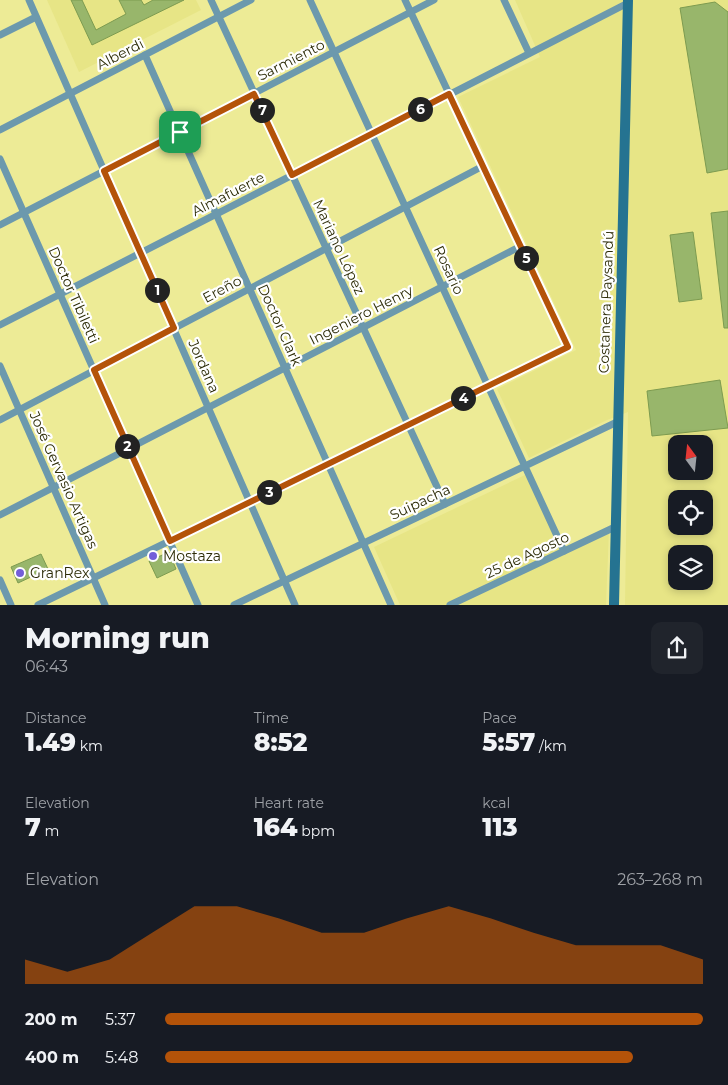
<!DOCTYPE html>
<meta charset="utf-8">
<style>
body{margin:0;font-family:Montserrat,sans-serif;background:#20242c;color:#f1f3f6;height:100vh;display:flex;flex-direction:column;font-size:19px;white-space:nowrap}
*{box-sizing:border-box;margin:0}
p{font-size:16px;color:#9ea1a6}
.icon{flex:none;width:28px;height:28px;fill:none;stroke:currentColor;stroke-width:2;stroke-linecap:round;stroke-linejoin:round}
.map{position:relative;height:605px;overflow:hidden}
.details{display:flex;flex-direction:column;background:#171b24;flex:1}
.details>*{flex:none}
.needle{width:32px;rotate:345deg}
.tools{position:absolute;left:668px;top:435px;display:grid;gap:10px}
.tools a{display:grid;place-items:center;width:45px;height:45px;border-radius:10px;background:#171b24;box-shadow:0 2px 8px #0003;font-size:25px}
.pin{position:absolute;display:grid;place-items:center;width:42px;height:42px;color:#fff;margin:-21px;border-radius:10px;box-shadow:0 2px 8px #0006}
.km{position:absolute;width:25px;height:25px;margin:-12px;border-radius:50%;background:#222;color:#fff;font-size:14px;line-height:25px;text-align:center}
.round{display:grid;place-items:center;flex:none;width:52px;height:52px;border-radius:10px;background:#20242c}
.overview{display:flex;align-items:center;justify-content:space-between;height:85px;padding:0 25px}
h1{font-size:28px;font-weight:800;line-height:38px}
.stats{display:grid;grid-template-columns:repeat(3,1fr);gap:8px;height:85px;padding:5px 25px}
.stats div{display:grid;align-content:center}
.stats b{font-size:25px;font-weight:800}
.stats small{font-size:14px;font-weight:400}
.stats p{font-size:14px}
.chart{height:140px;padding:10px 25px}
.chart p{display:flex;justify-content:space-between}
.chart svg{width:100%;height:90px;margin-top:5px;fill:#b45309;opacity:.7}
ul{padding:0 25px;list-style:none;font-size:16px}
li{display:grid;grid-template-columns:80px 60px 1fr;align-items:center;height:38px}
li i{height:12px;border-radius:6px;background:#b45309}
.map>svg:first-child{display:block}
</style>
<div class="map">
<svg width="728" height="605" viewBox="0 0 728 605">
<rect width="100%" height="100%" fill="#edeb96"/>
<!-- built -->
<g fill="#e7e586" fill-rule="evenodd">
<path d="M47,0H196L201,10L79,72Z"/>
<path d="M515,0H728V605H625L628,412L607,420L529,458L497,389L576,350L458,97L540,57ZM676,444H704V471H676ZM676,499H704V526H676ZM676,554H704V581H676Z"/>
<path d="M525,475L563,553L609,531L606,605H400L374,547Z"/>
</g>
<!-- building -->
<g fill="#98b66b" stroke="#7d9b50">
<path d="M71,0H82L96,30L126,14L119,0H141L144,5L153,0H184L92,45Z"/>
<path d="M715,2L728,12V169L707,173L680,8Z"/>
<path d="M728,211V328H724L711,213Z"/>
<path d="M693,232L702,299L679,302L670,235Z"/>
<path d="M720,380L728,428L652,436L647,391Z"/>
<path d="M169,552L176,569L157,578L149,561Z"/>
<path d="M41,554L48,569L18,583L11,567Z"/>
</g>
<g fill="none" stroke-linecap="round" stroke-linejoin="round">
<!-- street -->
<g stroke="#6c99ad" stroke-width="7">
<path d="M29,0L295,605"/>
<path d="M211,0L445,504"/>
<path d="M310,0L564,551"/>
<path d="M504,0L529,53"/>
<path d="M0,35L36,17"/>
<path d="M145,55L391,605"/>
<path d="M0,130L251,0"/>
<path d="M0,159L198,605"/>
<path d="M0,225L434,0"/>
<path d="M0,325L628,3"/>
<path d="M0,366L105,605"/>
<path d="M0,420L483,166"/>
<path d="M0,515L521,246"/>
<path d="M0,580L11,605"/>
<path d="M38,605L568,347L405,0"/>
<path d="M234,605L617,422"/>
<path d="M450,605L615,527"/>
</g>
<!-- secondary -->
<path stroke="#257391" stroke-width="10" d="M614,605L628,0"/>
</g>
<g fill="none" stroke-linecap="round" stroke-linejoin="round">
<!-- route casing -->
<g stroke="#fff" stroke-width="10">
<path id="route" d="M254,94L292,175L449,94L568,347L170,541L94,370L174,328L104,171Z"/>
</g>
<!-- route -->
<use href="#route" stroke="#b45309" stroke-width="6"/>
</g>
<!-- markers -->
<g fill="#735ed9" stroke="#fff" stroke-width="2">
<circle cx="153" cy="556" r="5"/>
<circle cx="20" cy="573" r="5"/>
</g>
<g text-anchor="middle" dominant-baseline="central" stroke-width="4.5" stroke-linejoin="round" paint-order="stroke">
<!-- street labels -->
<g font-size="14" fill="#2c2b06" stroke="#fff">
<text transform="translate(120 54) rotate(-27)">Alberdi</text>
<text transform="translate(291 60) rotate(-27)">Sarmiento</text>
<text transform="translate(228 194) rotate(-27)">Almafuerte</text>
<text transform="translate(339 247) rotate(65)">Mariano López</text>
<text transform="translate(449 270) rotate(65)">Rosario</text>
<text transform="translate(222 289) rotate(-28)">Ereño</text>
<text transform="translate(74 295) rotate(66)">Doctor Tibiletti</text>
<text transform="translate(606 302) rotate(-88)">Costanera Paysandú</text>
<text transform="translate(361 315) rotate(-27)">Ingeniero Henry</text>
<text transform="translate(280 325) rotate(66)">Doctor Clark</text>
<text transform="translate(204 366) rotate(66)">Jordana</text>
<text transform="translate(64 480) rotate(66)">José Gervasio Artigas</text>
<text transform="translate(420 502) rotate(-25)">Suipacha</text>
<text transform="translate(527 555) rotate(-25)">25 de Agosto</text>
</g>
<!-- poi labels -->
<g font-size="14" fill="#2c2b06" stroke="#fff" text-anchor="start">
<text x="163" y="556">Mostaza</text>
<text x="30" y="573">GranRex</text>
</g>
</g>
</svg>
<div class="tools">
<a><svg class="needle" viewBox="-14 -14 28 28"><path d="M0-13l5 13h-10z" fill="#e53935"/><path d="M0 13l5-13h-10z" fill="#9ea1a6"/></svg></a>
<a><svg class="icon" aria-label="locate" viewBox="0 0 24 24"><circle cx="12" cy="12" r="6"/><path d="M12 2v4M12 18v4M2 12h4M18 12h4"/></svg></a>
<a><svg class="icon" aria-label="layers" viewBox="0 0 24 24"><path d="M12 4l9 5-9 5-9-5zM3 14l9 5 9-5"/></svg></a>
</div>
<div class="pin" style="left:180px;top:132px;background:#1e9e55"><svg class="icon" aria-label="arrive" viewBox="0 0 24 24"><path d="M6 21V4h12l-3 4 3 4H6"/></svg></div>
<b class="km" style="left:157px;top:290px">1</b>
<b class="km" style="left:127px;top:446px">2</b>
<b class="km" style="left:269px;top:492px">3</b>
<b class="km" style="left:463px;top:398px">4</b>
<b class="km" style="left:526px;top:258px">5</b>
<b class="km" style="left:420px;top:109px">6</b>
<b class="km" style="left:262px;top:110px">7</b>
</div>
<section class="details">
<div class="overview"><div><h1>Morning run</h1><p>06:43</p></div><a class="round"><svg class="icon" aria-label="share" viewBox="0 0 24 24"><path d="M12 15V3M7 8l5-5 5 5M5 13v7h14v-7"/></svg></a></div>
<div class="stats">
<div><p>Distance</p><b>1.49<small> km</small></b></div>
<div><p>Time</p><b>8:52</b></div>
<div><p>Pace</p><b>5:57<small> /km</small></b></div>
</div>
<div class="stats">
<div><p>Elevation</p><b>7<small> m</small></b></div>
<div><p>Heart rate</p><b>164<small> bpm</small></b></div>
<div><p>kcal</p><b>113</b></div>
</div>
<div class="chart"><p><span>Elevation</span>263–268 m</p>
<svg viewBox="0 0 160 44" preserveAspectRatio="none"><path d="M0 44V32L10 38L20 32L30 19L40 6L50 6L60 12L70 19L80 19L90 12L100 6L110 12L120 19L130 25L140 25L150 25L160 32V44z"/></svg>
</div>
<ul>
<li><b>200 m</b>5:37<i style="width:100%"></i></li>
<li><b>400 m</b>5:48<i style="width:87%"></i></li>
</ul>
</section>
